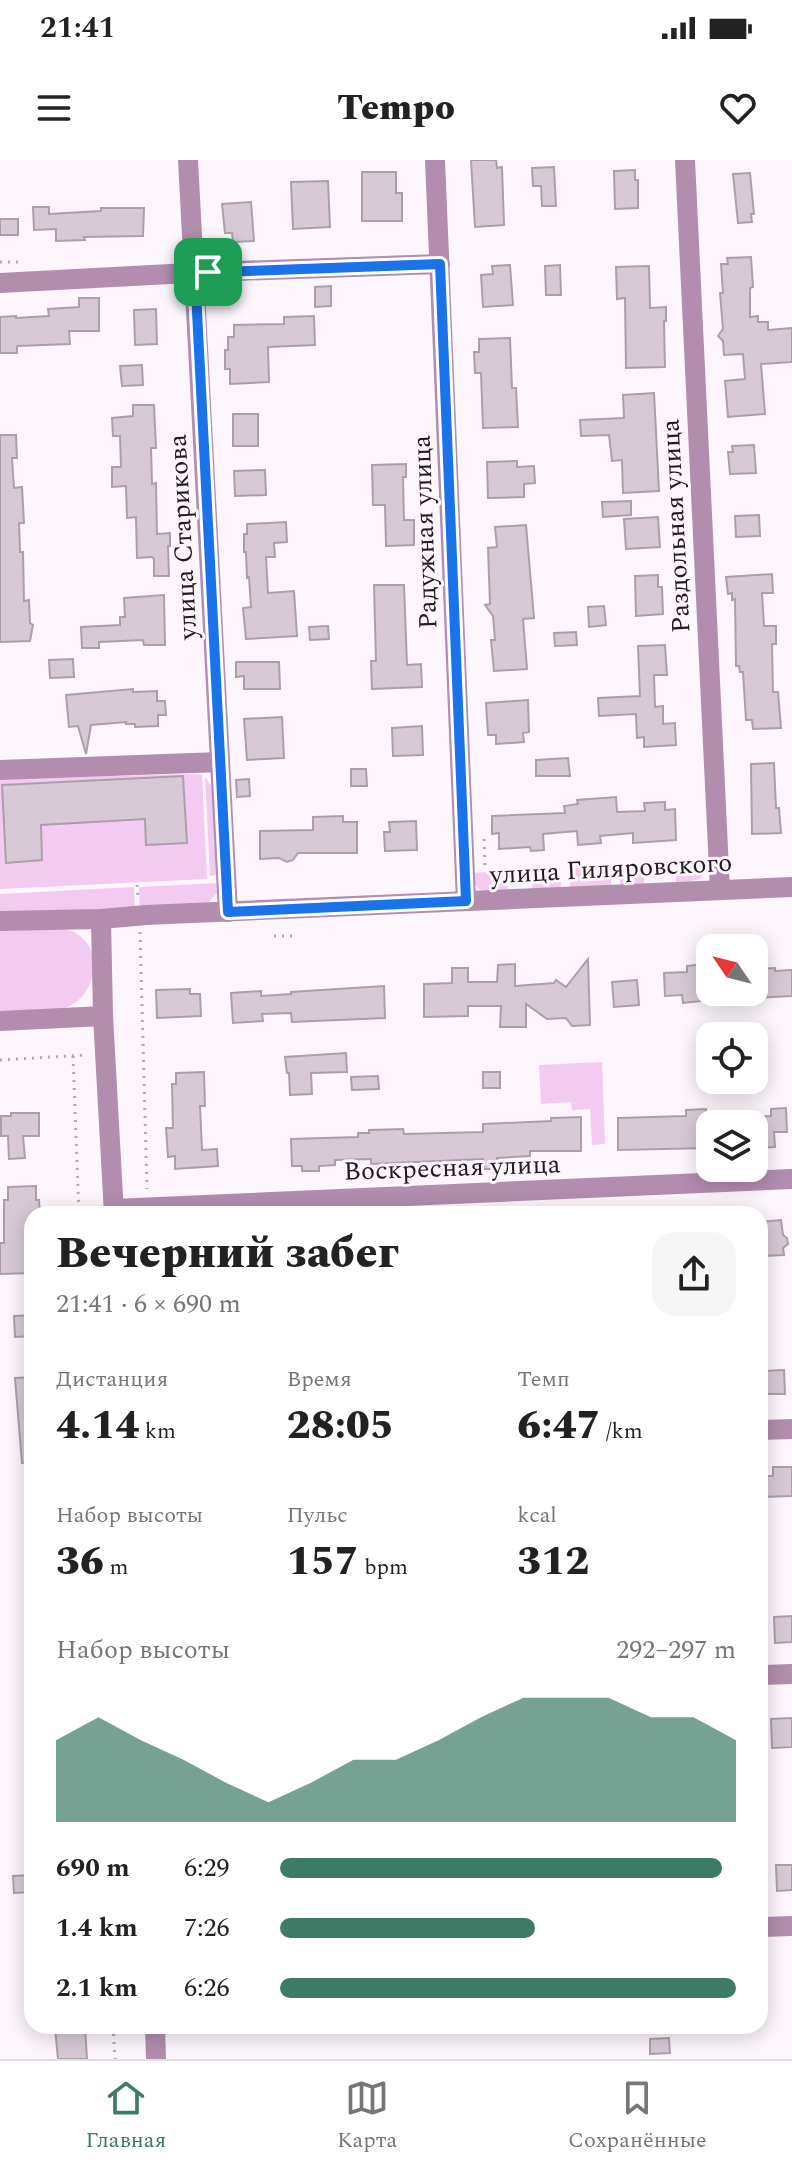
<!DOCTYPE html>
<html lang="ru">
<meta charset="utf-8">
<style>
body{margin:0;font-family:Spectral,serif;background:#f6f6f6;color:#222;height:100vh;display:flex;flex-direction:column;font-size:30px;white-space:nowrap}
*{box-sizing:border-box;margin:0}
p{font-size:26px;color:#767676}
.icon{flex:none;width:44px;height:44px;fill:none;stroke:currentColor;stroke-width:2;stroke-linecap:round;stroke-linejoin:round}
.map{position:relative;flex:1;overflow:hidden}
.details{position:absolute;left:24px;top:1046px;width:744px;height:828px;display:flex;flex-direction:column;background:#fff;border-radius:24px;box-shadow:0 4px 20px #0003}
.details>*{flex:none}
.needle{width:52px;rotate:305deg}
.buttons{position:absolute;left:696px;top:774px;display:grid;gap:16px}
.buttons a{display:grid;place-items:center;width:72px;height:72px;border-radius:16px;background:#fff;box-shadow:0 4px 20px #0003;font-size:40px}
.pin{position:absolute;display:grid;place-items:center;width:68px;height:68px;color:#fff;margin:-34px;border-radius:16px;box-shadow:0 4px 12px #0006}
.round{display:grid;place-items:center;flex:none;width:84px;height:84px;border-radius:24px;background:#f6f6f6}
.head{display:flex;align-items:center;justify-content:space-between;height:136px;padding:0 32px}
h1{font-size:44px;font-weight:800;line-height:60px}
.metrics{display:grid;grid-template-columns:repeat(3,1fr);gap:12px;height:136px;padding:8px 32px}
.metrics div{display:grid;align-content:center}
.metrics b{font-size:40px;font-weight:800}
.metrics small{font-size:22px;font-weight:400}
.metrics p{font-size:22px}
.chart{height:224px;padding:16px 32px}
.chart p{display:flex;justify-content:space-between}
.chart svg{width:100%;height:144px;margin-top:8px;fill:#3d7b67;opacity:.7}
ul{padding:0 32px;list-style:none;font-size:26px}
li{display:grid;grid-template-columns:128px 96px 1fr;align-items:center;height:60px}
li i{height:20px;border-radius:10px;background:#3d7b67}
.status{display:flex;justify-content:space-between;align-items:center;height:56px;padding:0 40px;background:#fff;direction:ltr}
.status svg{height:22px;fill:currentColor}
header{display:flex;justify-content:space-between;align-items:center;height:104px;padding:0 32px;background:#fff;font-size:36px;font-weight:800}
.tabs{display:flex;justify-content:space-around;align-items:center;height:112px;border-top:2px solid #e0e0e0;background:#fff;font-size:22px;color:#767676}
.tabs a{display:grid;justify-items:center;gap:4px}
.tabs .current{color:#3d7b67}
.map>svg:first-child{display:block}
</style>
<div class="status"><b>21:41</b><svg viewBox="0 0 49 12"><path d="M0 12V9h3v3zM5 12V6h3v6zM10 12V3h3v9zM15 12V0h3v12zM26 1h20v11H26zM47 4h2v5h-2z"/></svg></div>
<header><svg class="icon" aria-label="menu" viewBox="0 0 24 24"><path d="M4 6h16M4 12h16M4 18h16"/></svg>Tempo<svg class="icon" aria-label="heart" viewBox="0 0 24 24"><path d="M12 20l-8-8c-3-5 5-10 8-4 3-6 11-1 8 4z"/></svg></header>
<div class="map">
<svg width="792" height="1899" viewBox="0 0 792 1899">
<rect width="100%" height="100%" fill="#fef6fd"/>
<!-- green -->
<g fill="#f4cbf0">
<path d="M193,614L202,615L207,719L0,729V619Z"/>
<path d="M205,617L212,627L217,715L210,716Z"/>
<path d="M708,703L706,711L700,719L676,725L675,704Z"/>
<path d="M644,705V726L620,727V706Z"/>
<path d="M611,707V727L570,729V708Z"/>
<path d="M560,708L561,729L532,730L531,709Z"/>
<path d="M507,711L508,732C486,731 478,737 470,713Z"/>
<path d="M217,723V733L208,743L140,749L139,727Z"/>
<path d="M134,727L135,749L0,756V734Z"/>
<path d="M61,769C66,770 70,770 74,772C104,787 97,832 70,846C54,854 19,851 0,851V771Z"/>
<path d="M602,902L605,984L592,985L590,949L572,950L571,942L541,944L539,905Z"/>
</g>
<!-- building -->
<g fill="#d7cad6" stroke="#ac9faa" stroke-width="2">
<path d="M471,0H496L497,8L502,7L504,65L475,67Z"/>
<path d="M554,7L556,46H542L541,26H533L532,8Z"/>
<path d="M635,10V20H638V48L615,49L614,11Z"/>
<path d="M362,12H396V33H402V61H362Z"/>
<path d="M750,13L754,54H751L752,62L738,63L733,14Z"/>
<path d="M328,21L330,67L293,69L291,22Z"/>
<path d="M251,42L254,81L233,82L232,73H225L222,44Z"/>
<path d="M33,47H49V54L101,51V48H144L143,76L84,77L85,80L56,81V69L34,70Z"/>
<rect x="0" y="59" width="18" height="16"/>
<path d="M751,97L753,127L750,128V157L758,156V162H768V170L792,168V202L761,204L765,254L728,257L725,221L745,219L743,194L724,195L723,181L718,176L723,169L720,133H723L721,104H728L727,98Z"/>
<path d="M510,105L513,145L483,147L481,115L493,114L492,106Z"/>
<path d="M560,105L561,135H546L545,106Z"/>
<path d="M649,106L650,148L666,147V161H664L665,207L626,208L625,138L617,139L616,107Z"/>
<path d="M331,126V146L315,147V127Z"/>
<path d="M79,138H99V171H69L70,184L17,186V193H0V157L16,156V158L49,156L48,149L79,147Z"/>
<path d="M156,149L157,184L135,185L134,150Z"/>
<path d="M314,156L315,185L268,187L269,222L230,224V209H225V190H228V177H234V165L284,164V157Z"/>
<path d="M510,178L512,228H516L518,267L483,268L481,213H475L474,192H479V179Z"/>
<path d="M142,205L143,225L122,226L120,206Z"/>
<path d="M654,233L659,331L623,333L622,300L612,301L609,275L581,276L580,260L624,258L623,235Z"/>
<path d="M133,245H154L156,288H151L152,324L156,323L157,374L170,373V386H168L169,416H154V399L152,397L137,398L136,357L127,358L126,326L112,327V307H121L120,276H113L112,258L133,256Z"/>
<rect x="233" y="254" width="25" height="32"/>
<path d="M0,275H16L17,298H12L14,328L22,327L24,363H19L20,392H23L24,441L29,440L30,463L33,465L30,481L0,482Z"/>
<path d="M754,285L756,313L730,314L728,292H733L732,286Z"/>
<path d="M517,301V307L534,306L535,323L524,324V337L488,338L487,302Z"/>
<path d="M406,304V317H403L404,360H414V385L386,386L385,345H373L372,305Z"/>
<path d="M265,310L266,335L235,336L234,311Z"/>
<path d="M631,341V355L603,357L602,342Z"/>
<path d="M759,355L760,376L736,377L735,356Z"/>
<path d="M658,357L660,387L626,389L624,359Z"/>
<path d="M286,362L287,382L274,383L275,397H266L268,433L294,431L297,476L246,479L243,448L251,447L249,417L247,418L246,392H244V374H247V364Z"/>
<path d="M526,365L534,458L523,459L527,509L494,511L491,480H495L493,456L485,445L490,444L488,388L497,387L495,367Z"/>
<path d="M772,414L773,433H762L764,466H776V484H772L773,532H778L781,568L753,569L752,560H746L743,512H740L739,506H736L735,439L732,440V433L728,434L726,417Z"/>
<path d="M658,415V427H662L663,454L636,456L635,416Z"/>
<path d="M374,425H404L407,505L421,504L422,527L372,529L371,501H376Z"/>
<path d="M164,435L165,485H144L143,480L99,482V488H82L81,467L120,465V457H125L124,438Z"/>
<path d="M604,446L606,465L589,467L588,447Z"/>
<path d="M328,466L329,479L310,480L309,467Z"/>
<path d="M576,472L577,485L555,486L554,473Z"/>
<path d="M665,485L667,515H654L655,547L663,546V564L675,563L676,585L644,587V577L637,578L636,554L599,556L598,538L640,536L638,486Z"/>
<path d="M73,499L74,517L50,518L49,500Z"/>
<path d="M236,502H279L280,529H244V516L236,517Z"/>
<path d="M133,529V532L157,531V541H165L166,555H158V566L135,567V564H126V562L91,565L86,594L78,566L69,567L66,535Z"/>
<path d="M528,540L529,572L523,573L524,582L496,584V575H488L486,543Z"/>
<path d="M282,557L284,598L247,600L244,559Z"/>
<path d="M422,566L423,595L393,596L392,568Z"/>
<path d="M568,598L570,616H536V600Z"/>
<path d="M774,603L776,648H779L781,673L752,674L751,604Z"/>
<path d="M351,609H366L367,626H351Z"/>
<path d="M183,616L187,683L146,685L145,659L41,665L42,700L6,703L2,625Z"/>
<path d="M249,619L250,636L237,637L236,620Z"/>
<path d="M616,637L617,652L645,651L644,643L665,642V650L675,649L676,680L633,683V673L600,676L601,683L578,685L577,671L543,674L544,690L531,691L530,687L499,689V673L492,674V656L565,653L564,646L578,644L577,640Z"/>
<path d="M343,656V662H357V693H298L293,700L287,702L279,698L260,699V671L313,670V657Z"/>
<path d="M416,661L417,690L385,691L384,672H390L389,662Z"/>
<path d="M588,799L590,865L572,866L566,858L547,859L526,844V867H500L501,846H468V856L424,857V824L452,823V808H468V822H497L498,805L515,804V826L554,823L556,820L566,827Z"/>
<path d="M705,804V810H710V840L683,843L682,835L665,836L664,813L687,812V806Z"/>
<path d="M775,808V811L792,810V836L754,838V809Z"/>
<path d="M637,820L639,845L614,847L612,822Z"/>
<path d="M384,826L385,858L292,862L291,853L262,854L263,861L233,863L231,833L261,831V836L291,834V832Z"/>
<path d="M190,829V834H200L201,856L157,858L156,830Z"/>
<path d="M346,893L347,912L311,913L312,934L290,935L289,913H287L285,897Z"/>
<path d="M204,912L205,946H200L202,990L217,989L218,1006L175,1009V996L168,997L166,968H173L172,924H176V913Z"/>
<rect x="483" y="912" width="17" height="16"/>
<path d="M378,916L379,929L352,930L351,917Z"/>
<path d="M786,948L787,972H774L775,987L754,988V957L771,956V949Z"/>
<path d="M706,949L707,955H710V988L618,990V958L686,956V950Z"/>
<path d="M11,953H39V976H23L25,998L9,999L8,976H1V956H11Z"/>
<path d="M581,957V991H530V996L497,998L498,1009H484L483,999L371,1004V999L335,1000V1005L319,1006V1011H302V1006H292L291,979L358,977V973H369V970L403,969L404,974L483,972V964L551,961V958Z"/>
<path d="M36,1026V1040H39L40,1054H32V1060H29L31,1113L0,1114V1083H4V1040H8V1027Z"/>
<path d="M781,1060L783,1075L787,1078L788,1084L783,1088L784,1095L760,1096V1062Z"/>
<path d="M32,1155V1176L15,1177L14,1156Z"/>
<path d="M784,1210L785,1234H761L760,1211Z"/>
<path d="M32,1217V1302L22,1303L15,1218Z"/>
<path d="M773,1307H792V1336L760,1337V1322L766,1321V1316H773Z"/>
<path d="M792,1456V1482L775,1483L774,1457Z"/>
<path d="M792,1558V1587L772,1588L771,1559Z"/>
<path d="M776,1705H792V1730L777,1731Z"/>
<path d="M32,1715V1732L14,1733L13,1716Z"/>
<path d="M85,1866L87,1899H58L55,1868Z"/>
<path d="M669,1878L670,1893L650,1894V1879Z"/>
</g>
<g fill="none" stroke-linecap="round" stroke-linejoin="round">
<!-- path -->
<g stroke="#b1aab0" stroke-width="3" stroke-dasharray="2 6" stroke-linecap="butt">
<path d="M0,102H23"/>
<path d="M484,679L485,707"/>
<path d="M137,725L138,737"/>
<path d="M140,772L147,1029"/>
<path d="M274,776H294"/>
<path d="M73,896L79,1054"/>
<path d="M0,900L86,895"/>
<path d="M113,1866L115,1899"/>
</g>
<!-- minor -->
<g stroke="#b28dae" stroke-width="20">
<path d="M188,0L228,752"/>
<path d="M435,0L466,741"/>
<path d="M685,0L720,730"/>
<path d="M0,123L208,112L440,104"/>
<path d="M0,610L220,602"/>
<path d="M101,759L103,856L114,1054"/>
<path d="M0,761L101,759L146,755L792,727"/>
<path d="M0,861L103,856"/>
<path d="M114,1049L792,1019"/>
<path d="M760,1270L792,1269"/>
<path d="M760,1515L792,1514"/>
<path d="M760,1767L792,1766"/>
<path d="M155,1866L156,1899"/>
</g>
</g>
<g fill="none" stroke-linecap="round" stroke-linejoin="round">
<!-- route casing -->
<g stroke="#fff" stroke-width="16">
<path id="route" d="M440,104L466,741L228,752L195,113Z"/>
</g>
<!-- route -->
<use href="#route" stroke="#1a73e8" stroke-width="10"/>
</g>
<g text-anchor="middle" dominant-baseline="central" stroke-width="6" stroke-linejoin="round" paint-order="stroke">
<!-- street labels -->
<g font-size="26" fill="#201b1f" stroke="#fef6fd">
<text transform="translate(676 366) rotate(-93)">Раздольная улица</text>
<text transform="translate(425 372) rotate(-92)">Радужная улица</text>
<text transform="translate(183 377) rotate(-93)">улица Старикова</text>
<text transform="translate(611 709) rotate(-3)">улица Гиляровского</text>
<text transform="translate(452 1008) rotate(-2)">Воскресная улица</text>
</g>
</g>
</svg>
<div class="buttons">
<a><svg class="needle" viewBox="-14 -14 28 28"><path d="M0-13l5 13h-10z" fill="#e53935"/><path d="M0 13l5-13h-10z" fill="#767676"/></svg></a>
<a><svg class="icon" aria-label="locate" viewBox="0 0 24 24"><circle cx="12" cy="12" r="6"/><path d="M12 2v4M12 18v4M2 12h4M18 12h4"/></svg></a>
<a><svg class="icon" aria-label="layers" viewBox="0 0 24 24"><path d="M12 4l9 5-9 5-9-5zM3 14l9 5 9-5"/></svg></a>
</div>
<div class="pin" style="left:208px;top:112px;background:#1e9e55"><svg class="icon" aria-label="arrive" viewBox="0 0 24 24"><path d="M6 21V4h12l-3 4 3 4H6"/></svg></div>
<section class="details">
<div class="head"><div><h1>Вечерний забег</h1><p>21:41 · 6 × 690 m</p></div><a class="round"><svg class="icon" aria-label="share" viewBox="0 0 24 24"><path d="M12 15V3M7 8l5-5 5 5M5 13v7h14v-7"/></svg></a></div>
<div class="metrics">
<div><p>Дистанция</p><b>4.14<small> km</small></b></div>
<div><p>Время</p><b>28:05</b></div>
<div><p>Темп</p><b>6:47<small> /km</small></b></div>
</div>
<div class="metrics">
<div><p>Набор высоты</p><b>36<small> m</small></b></div>
<div><p>Пульс</p><b>157<small> bpm</small></b></div>
<div><p>kcal</p><b>312</b></div>
</div>
<div class="chart"><p><span>Набор высоты</span>292–297 m</p>
<svg viewBox="0 0 160 44" preserveAspectRatio="none"><path d="M0 44V19L10 12L20 19L30 25L40 32L50 38L60 32L70 25L80 25L90 19L100 12L110 6L120 6L130 6L140 12L150 12L160 19V44z"/></svg>
</div>
<ul>
<li><b>690 m</b>6:29<i style="width:97%"></i></li>
<li><b>1.4 km</b>7:26<i style="width:56%"></i></li>
<li><b>2.1 km</b>6:26<i style="width:100%"></i></li>
</ul>
</section>
</div>
<nav class="tabs">
<a class="current"><svg class="icon" aria-label="home" viewBox="0 0 24 24"><path d="M3 11l9-7 9 7M6 9v11h12V9"/></svg>Главная</a>
<a><svg class="icon" aria-label="map" viewBox="0 0 24 24"><path d="M3 6l6-2 6 2 6-2v14l-6 2-6-2-6 2zM9 4v14M15 6v14"/></svg>Карта</a>
<a><svg class="icon" aria-label="saved" viewBox="0 0 24 24"><path d="M7 4h10v16l-5-4-5 4z"/></svg>Сохранённые</a>
</nav>
